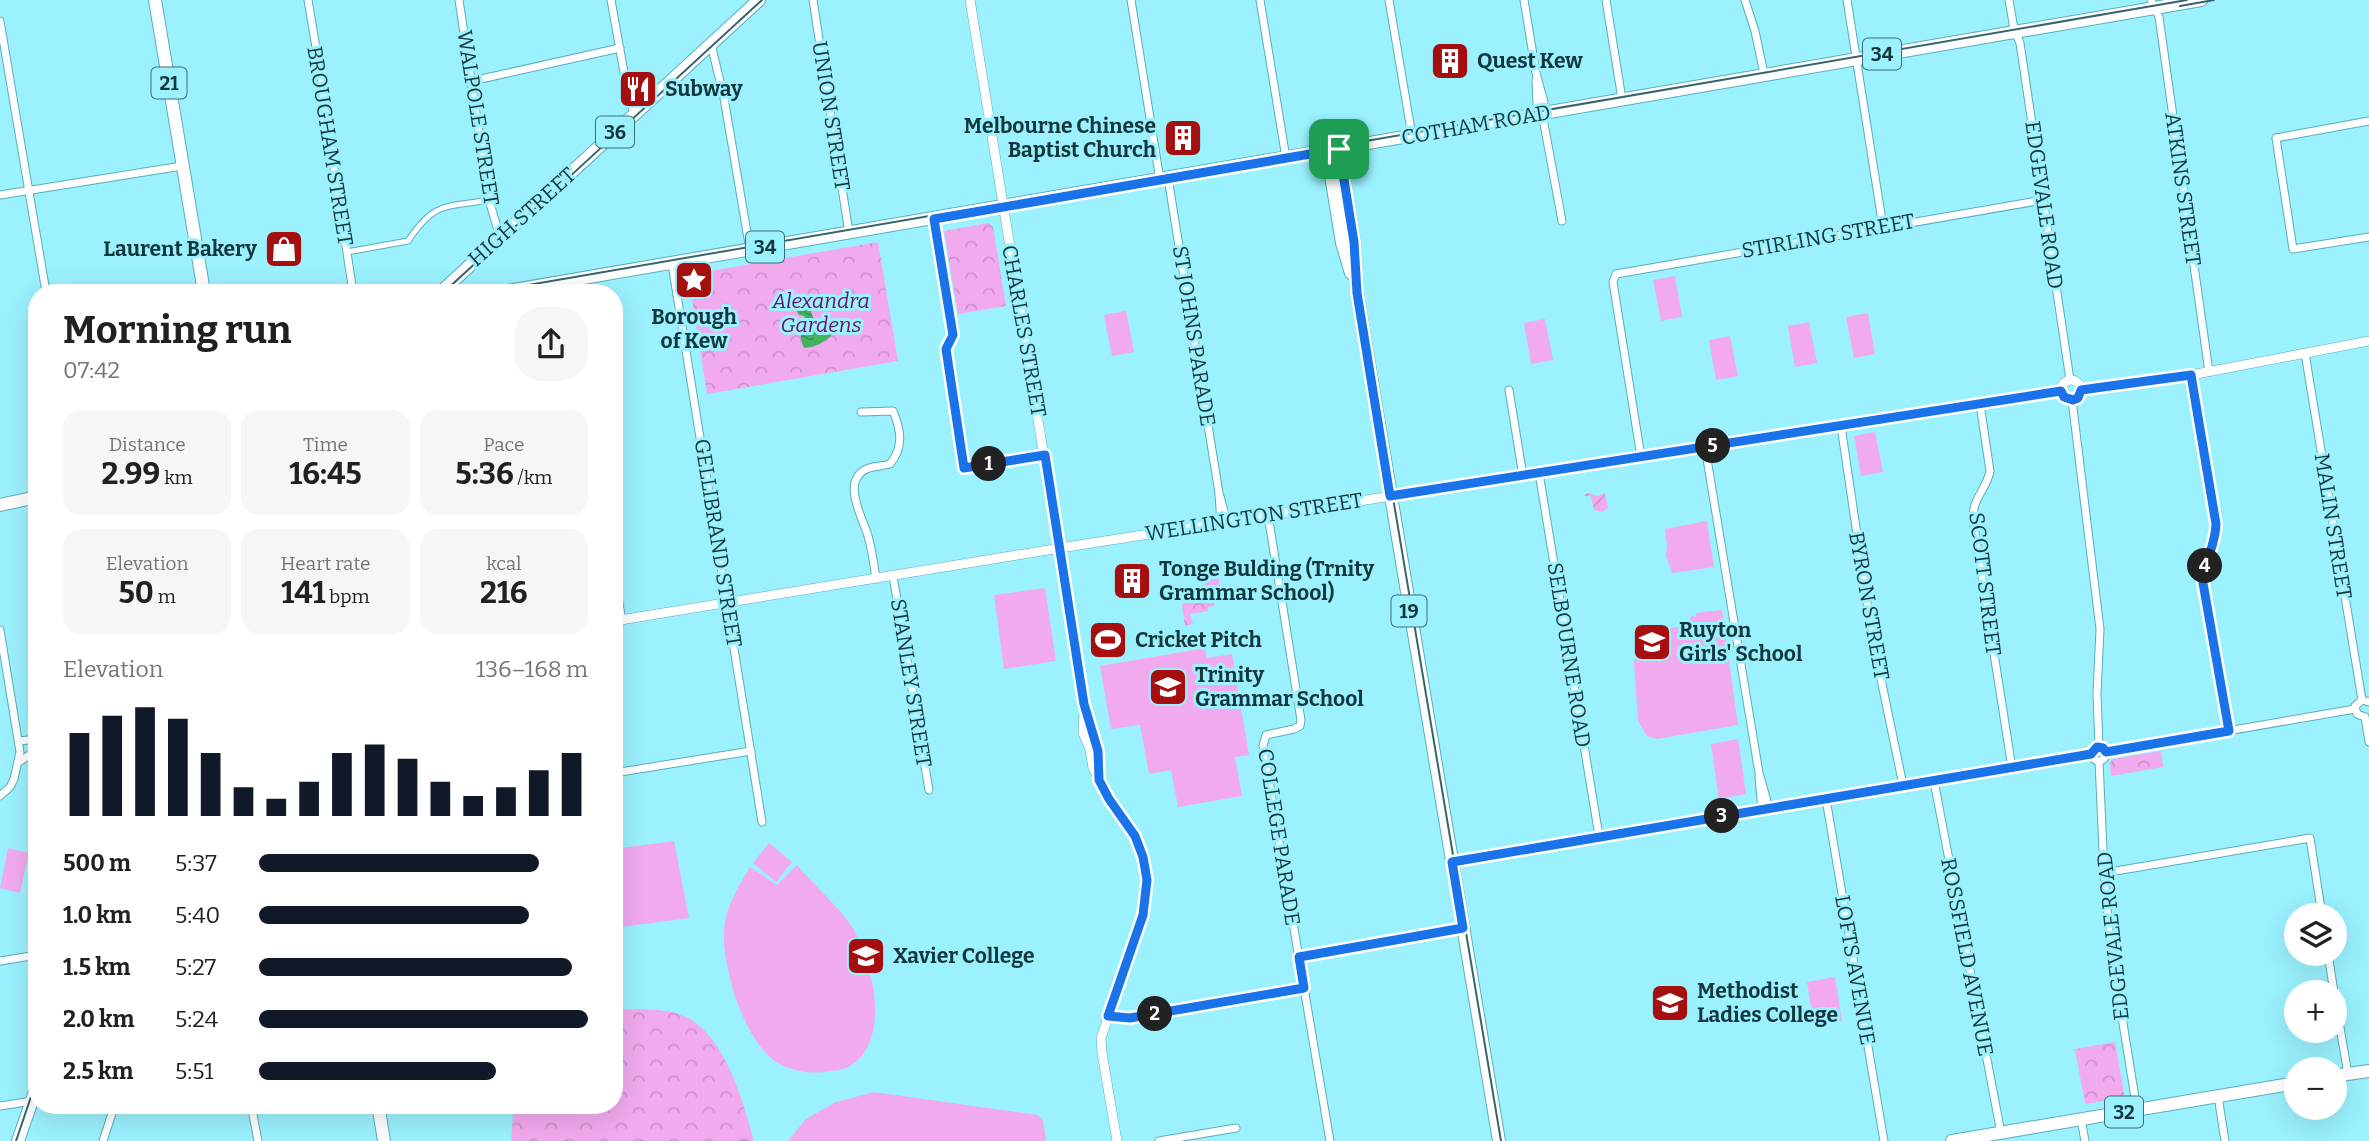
<!DOCTYPE html>
<meta charset="utf-8">
<style>
body{margin:0;font-family:Bitter,serif;background:#f6f6f6;color:#202124;height:100vh;display:flex;flex-direction:column;font-size:26px;white-space:nowrap}
*{box-sizing:border-box;margin:0}
p{font-size:23px;color:#757577}
.icon{flex:none;width:38px;height:38px;fill:none;stroke:currentColor;stroke-width:2;stroke-linecap:round;stroke-linejoin:round}
.map{position:relative;flex:1;overflow:hidden}
.details{position:absolute;left:28px;top:284px;width:595px;height:830px;display:flex;flex-direction:column;background:#fff;border-radius:28px;box-shadow:0 7px 28px #0002}
.details>*{flex:none}
.tools{position:absolute;left:2284px;top:903px;display:grid;gap:14px}
.tools a{display:grid;place-items:center;width:63px;height:63px;border-radius:50%;background:#fff;box-shadow:0 7px 28px #0002;font-size:35px}
.pin{position:absolute;display:grid;place-items:center;width:60px;height:60px;color:#fff;margin:-30px;border-radius:14px;box-shadow:0 4px 10px #0006}
.km{position:absolute;width:35px;height:35px;margin:-18px;border-radius:50%;background:#222;color:#fff;font-size:19px;line-height:35px;text-align:center}
.round{display:grid;place-items:center;flex:none;width:74px;height:74px;border-radius:28px;background:#f6f6f6}
.overview{display:flex;align-items:center;justify-content:space-between;height:119px;padding:0 35px}
h1{font-size:38px;font-weight:700;line-height:52px}
.figures{display:grid;grid-template-columns:repeat(3,1fr);gap:10px;height:119px;padding:7px 35px}
.figures div{display:grid;align-content:center;border-radius:18px;background:#f6f6f6;text-align:center}
.figures b{font-size:30px;font-weight:700}
.figures small{font-size:19px;font-weight:400}
.figures p{font-size:19px}
.chart{height:196px;padding:14px 35px}
.chart p{display:flex;justify-content:space-between}
.chart svg{width:100%;height:126px;margin-top:7px;stroke:#111827;stroke-width:6}
ul{padding:0 35px;list-style:none;font-size:23px}
li{display:grid;grid-template-columns:112px 84px 1fr;align-items:center;height:52px}
li i{height:18px;border-radius:9px;background:#111827}
.map>svg:first-child{display:block}
</style>
<div class="map">
<svg width="2369" height="1141" viewBox="0 0 2369 1141">
<defs>
<pattern id="forest-crowns" width="20" height="18" patternUnits="userSpaceOnUse" patternTransform="scale(1.75)"><rect width="20" height="18" fill="#f2aaef"/><path d="M2 6a3 3 0 1 1 6 0M12 15a3 3 0 1 1 6 0" fill="none" stroke="#ce93ce"/></pattern>
<pattern id="garden-furrows" width="10" height="10" patternUnits="userSpaceOnUse" patternTransform="scale(1.75)"><rect width="10" height="10" fill="#f2aaef"/><path d="M-1 1l2-2M0 10L10 0M9 11l2-2" fill="none" stroke="#ce93ce"/></pattern>
<pattern id="water-ripples" width="26" height="14" patternUnits="userSpaceOnUse" patternTransform="scale(1.75)"><rect width="26" height="14" fill="#42b45c"/><path d="M2 4q2-2 4 0t4 0M15 11q2-2 4 0t4 0" fill="none" stroke="#36934d"/></pattern>
</defs>
<rect width="100%" height="100%" fill="#9bf1fe"/>
<!-- grass -->
<g fill="#f2aaef">
<path d="M1675,276L1682,317L1661,321L1653,280Z"/>
<path d="M1126,311L1134,352L1112,356L1104,315Z"/>
<path d="M1868,313L1875,354L1854,358L1846,317Z"/>
<path d="M1545,319L1553,360L1531,364L1524,323Z"/>
<path d="M1809,322L1817,363L1795,367L1788,326Z"/>
<path d="M1730,336L1738,376L1716,380L1709,340Z"/>
<path d="M1875,432L1883,472L1861,476L1854,436Z"/>
<path d="M1707,521L1714,567L1672,573L1666,556L1667,546L1665,529Z"/>
<path d="M1045,588L1056,661L1004,669L994,595Z"/>
<path d="M1722,610L1738,725L1657,739L1647,736L1638,721L1634,663L1636,654L1645,642L1661,640L1668,629L1686,625L1692,616L1696,617V613Z"/>
<path d="M1205,648L1207,658L1232,654L1249,755L1235,757L1242,796L1178,807L1171,770L1149,774L1140,725L1111,729L1100,666Z"/>
<path d="M1738,739L1746,794L1719,799L1711,744Z"/>
<path d="M674,841L689,918L614,928V849Z"/>
<path d="M769,843L792,862L776,882L753,863Z"/>
<path d="M8,848L29,853L20,893L0,888Z"/>
<path d="M797,865C814,885 835,903 850,924C860,937 866,958 870,973C878,1002 880,1048 850,1066C843,1070 832,1071 824,1072C809,1074 792,1071 778,1063C755,1050 737,1007 731,982C718,930 722,913 750,867L777,885Z"/>
<path d="M1835,977L1842,1021L1814,1025L1807,982Z"/>
<path d="M874,1092L1038,1115L1043,1120L1046,1141H788L806,1119L836,1102Z"/>
</g>
<!-- forest -->
<g fill="url(#forest-crowns)">
<path d="M988,223L993,227L1006,306L958,314L944,231Z"/>
<path d="M878,242L898,361L707,394L689,280L693,274Z"/>
<path d="M1218,574L1220,590H1212L1209,594L1210,602H1214L1215,606L1208,607V611L1190,614L1193,624L1185,626L1182,605L1205,586L1203,580Z"/>
<path d="M2161,751L2163,767L2111,776L2110,763L2113,759Z"/>
<path d="M641,1009C656,1010 670,1010 684,1016C724,1033 744,1102 754,1141H511L514,1104H614V1010Z"/>
<path d="M2115,1042L2125,1098L2085,1104L2075,1049Z"/>
</g>
<!-- garden -->
<path fill="url(#garden-furrows)" d="M1587,493L1598,496L1605,493L1608,508L1602,512L1594,510L1591,496H1583Z"/>
<!-- water -->
<path fill="url(#water-ripples)" d="M809,295L815,301L811,312L814,319L825,320L832,328V335C824,343 815,347 804,348C799,338 800,330 807,322L804,316L799,315L793,304Z"/>
<g fill="none" stroke-linecap="round" stroke-linejoin="round">
<!-- pedestrian casing -->
<g stroke="#58aebb" stroke-width="7">
<path id="pedestrian" d="M347,252L408,241C435,201 444,208 489,200"/>
</g>
<!-- minor casing -->
<g stroke="#58aebb" stroke-width="9">
<g id="minor">
<path d="M308,0L324,95L322,107L326,115L353,292"/>
<path d="M459,0L489,200L497,227L504,233"/>
<path d="M611,0L629,100L635,114"/>
<path d="M813,0L849,233"/>
<path d="M1131,0L1160,180"/>
<path d="M1260,0L1286,158"/>
<path d="M1389,0L1412,136"/>
<path d="M1524,0L1536,73L1544,102L1542,113L1562,221"/>
<path d="M1606,0L1622,99"/>
<path d="M1745,0L1755,31L1764,74"/>
<path d="M1847,0L1883,227"/>
<path d="M2009,0L2014,29L2020,43L2070,380"/>
<path d="M2151,0L2159,17L2209,372"/>
<path d="M0,21L46,292"/>
<path d="M711,44L724,98L750,250"/>
<path d="M472,81L620,48"/>
<path d="M1536,81L1537,104L1542,113"/>
<path d="M2369,121L2276,138L2293,249L2369,237"/>
<path d="M1168,178L1219,493L1227,522"/>
<path d="M0,195L182,166"/>
<path d="M934,218L953,335L946,349L964,468L1045,455"/>
<path d="M672,264L762,822"/>
<path d="M2305,353L2362,700"/>
<path d="M2191,375L2216,524C2216,544 2204,562 2203,583L2229,731"/>
<path d="M1509,390L1523,476"/>
<path d="M2072,400L2100,629L2097,694L2099,746"/>
<path d="M1980,404L1990,471C1986,491 1972,498 1973,520L2012,768"/>
<path d="M861,412L893,411C901,430 904,447 890,464C883,466 875,466 869,468C839,479 863,518 868,536C872,550 874,564 876,579"/>
<path d="M1841,426L1872,636L1903,785"/>
<path d="M1705,447L1759,773L1769,808"/>
<path d="M1641,457L1613,282L1616,274L2043,200"/>
<path d="M1539,473L1599,836"/>
<path d="M1219,494L1221,523"/>
<path d="M1268,515L1301,720L1300,726L1294,729L1266,735L1263,746L1330,1141"/>
<path d="M893,576L929,790"/>
<path d="M614,577L622,620"/>
<path d="M0,630L20,752L14,779L10,787L0,796"/>
<path d="M2365,717L2357,714L2355,706L2362,700L2369,702"/>
<path d="M2365,717L2369,742"/>
<path d="M19,741L37,739"/>
<circle cx="2099" cy="754" r="7"/>
<path d="M2106,752L2355,709"/>
<path d="M2099,761L2104,873L2110,943L2137,1110"/>
<path d="M19,762L37,750"/>
<path d="M614,773L751,751"/>
<path d="M1759,777L1762,810"/>
<path d="M1934,781L2001,1133"/>
<path d="M1826,799L1884,1141"/>
<path d="M1452,861L2091,754"/>
<path d="M2104,873L2310,838L2322,915"/>
<path d="M2328,954L2334,992"/>
<path d="M1299,957L1463,928"/>
<path d="M0,961L37,955"/>
<path d="M2334,993L2348,1074"/>
<path d="M1108,1016L1130,1018L1304,988"/>
<path d="M2218,1096L2225,1141"/>
<path d="M251,1104L258,1141"/>
<path d="M0,1106L32,1101"/>
<path d="M2081,1119L2085,1141"/>
<path d="M103,1141L115,1104"/>
<path d="M1159,1141L1236,1128"/>
</g>
</g>
<!-- tertiary casing -->
<g stroke="#58aebb" stroke-width="10">
<g id="tertiary">
<path d="M970,0L1084,704L1091,732L1098,745L1099,780"/>
<circle cx="2071" cy="390" r="10"/>
<path d="M2081,390L2191,375L2369,341"/>
<path d="M614,621L1060,548L2061,391"/>
<path d="M1084,713L1083,733L1090,749L1093,768L1109,798L1135,836L1143,857L1147,880L1143,915L1101,1038L1102,1053L1117,1141"/>
</g>
</g>
<!-- primary casing -->
<g stroke="#58aebb" stroke-width="14">
<g id="primary">
<path d="M155,0L204,292"/>
<path d="M1339,149L1354,242L1357,293L1499,1141"/>
<path d="M1327,151L1342,243L1351,273"/>
<path d="M441,292L759,0"/>
<path d="M502,292L2201,0"/>
<path d="M0,505L37,497"/>
<path d="M2334,1076L2369,1071"/>
<path d="M378,1104L384,1141"/>
<path d="M18,1141L37,1086"/>
<path d="M1952,1141L2296,1083"/>
</g>
</g>
<!-- pedestrian -->
<use href="#pedestrian" stroke="#fff" stroke-width="5"/>
<!-- minor -->
<use href="#minor" stroke="#fff" stroke-width="7"/>
<!-- tertiary -->
<use href="#tertiary" stroke="#fff" stroke-width="9"/>
<!-- primary -->
<use href="#primary" stroke="#fff" stroke-width="12"/>
<!-- tram -->
<g stroke="#35666d" stroke-width="2">
<path d="M2180,6L2214,0"/>
<path d="M1314,152L1330,159L1339,176L1501,1141"/>
<path d="M444,292L762,0"/>
<path d="M487,292L2187,0"/>
<path d="M16,1141L37,1079"/>
</g>
</g>
<g fill="none" stroke-linecap="round" stroke-linejoin="round">
<!-- route casing -->
<g stroke="#fff" stroke-width="14">
<path id="route" d="M1339,149L1354,242L1357,293L1390,496L2061,391L2064,397L2073,400L2078,398L2081,390L2191,375L2216,524C2216,544 2204,562 2203,583L2229,731L2106,752L2103,748L2097,747L2091,754L1452,862L1463,928L1299,957L1304,988L1130,1018L1108,1016L1143,915L1147,880L1143,857L1135,836L1109,799L1099,780L1098,751L1084,704L1045,455L964,468L946,349L953,335L934,219Z"/>
</g>
<!-- route -->
<use href="#route" stroke="#1a73e8" stroke-width="9"/>
</g>
<!-- icons -->
<defs>
<g id="building-square" transform="scale(2.0125)"><rect x="-9" y="-9" width="18" height="18" rx="4" fill="#a50f10" stroke="#9bf1fe"/><path d="M-4-6H4V6H1V3H-1V6H-4ZM-2.5-4.3h1.7v1.8h-1.7ZM.8-4.3h1.7v1.8H.8ZM-2.5-1h1.7V.8h-1.7ZM.8-1h1.7V.8H.8Z" fill="#fff"/></g>
<g id="restaurant-square" transform="scale(2.0125)"><rect x="-9" y="-9" width="18" height="18" rx="4" fill="#a50f10" stroke="#9bf1fe"/><path d="M-5-6h1v4h1v-4h1v4h1v-4h1v5L-1.5 .5V6h-2V.5L-5-1ZM5-6V6H3V1.5H1.5Q1.5-4 5-6Z" fill="#fff"/></g>
<g id="shop-square" transform="scale(2.0125)"><rect x="-9" y="-9" width="18" height="18" rx="4" fill="#a50f10" stroke="#9bf1fe"/><path d="M-5-2.5h2.3a2.7 3.5 0 0 1 5.4 0H5L5.5 6h-11ZM-1.5-2.5h3a1.5 2.3 0 0 0-3 0Z" fill="#fff"/></g>
<g id="sight-square" transform="scale(2.0125)"><rect x="-9" y="-9" width="18" height="18" rx="4" fill="#a50f10" stroke="#9bf1fe"/><path d="M0-6L1.8-2.2L6-1.7L2.9 1.2L3.7 5.4L0 3.3L-3.7 5.4L-2.9 1.2L-6-1.7L-1.8-2.2Z" fill="#fff"/></g>
<g id="stadium-square" transform="scale(2.0125)"><rect x="-9" y="-9" width="18" height="18" rx="4" fill="#a50f10" stroke="#9bf1fe"/><path d="M0-5a6.5 5 0 1 0 0 10a6.5 5 0 1 0 0-10ZM-3.5-1.8h7v3.6h-7Z" fill="#fff"/></g>
<g id="school-square" transform="scale(2.0125)"><rect x="-9" y="-9" width="18" height="18" rx="4" fill="#a50f10" stroke="#9bf1fe"/><path d="M0-5L7-2L0 1L-7-2ZM-4 1L0 2.5L4 1V4Q0 6-4 4Z" fill="#fff"/></g>
</defs>
<g fill-rule="evenodd">
<use href="#building-square" x="1450" y="61"/>
<use href="#restaurant-square" x="638" y="89"/>
<use href="#building-square" x="1183" y="138"/>
<use href="#shop-square" x="284" y="249"/>
<use href="#sight-square" x="694" y="280"/>
<use href="#building-square" x="1132" y="581"/>
<use href="#stadium-square" x="1108" y="640"/>
<use href="#school-square" x="1652" y="642"/>
<use href="#school-square" x="1168" y="687"/>
<use href="#school-square" x="866" y="956"/>
<use href="#school-square" x="1670" y="1003"/>
</g>
<g text-anchor="middle" dominant-baseline="central" stroke-width="6" stroke-linejoin="round" paint-order="stroke">
<!-- shield labels -->
<g fill="#9bf1fe" stroke="#3b6f76" stroke-width="2">
<rect x="1863" y="38.5" width="38" height="31" rx="5"/>
<rect x="151.5" y="67.5" width="35" height="31" rx="5"/>
<rect x="596" y="116.5" width="38" height="31" rx="5"/>
<rect x="746" y="231.5" width="38" height="31" rx="5"/>
<rect x="1391.5" y="595.5" width="35" height="31" rx="5"/>
<rect x="2105" y="1096.5" width="38" height="31" rx="5"/>
</g>
<g font-size="19" font-weight="bold" fill="#12373c">
<text x="1882" y="54">34</text>
<text x="169" y="83">21</text>
<text x="615" y="132">36</text>
<text x="765" y="247">34</text>
<text x="1409" y="611">19</text>
<text x="2124" y="1112">32</text>
</g>
<!-- poi labels -->
<g font-size="21" font-weight="bold" fill="#12373c" stroke="#9bf1fe" text-anchor="start">
<text x="1477" y="61">Quest Kew</text>
<text x="665" y="89">Subway</text>
<text x="1156" y="126" text-anchor="end">Melbourne Chinese<tspan x="1156" dy="24">Baptist Church</tspan></text>
<text x="257" y="249" text-anchor="end">Laurent Bakery</text>
<text x="694" y="317" text-anchor="middle">Borough<tspan x="694" dy="24">of Kew</tspan></text>
<text x="1159" y="569">Tonge Bulding (Trnity<tspan x="1159" dy="24">Grammar School)</tspan></text>
<text x="1679" y="630">Ruyton<tspan x="1679" dy="24">Girls' School</tspan></text>
<text x="1135" y="640">Cricket Pitch</text>
<text x="1195" y="675">Trinity<tspan x="1195" dy="24">Grammar School</tspan></text>
<text x="893" y="956">Xavier College</text>
<text x="1697" y="991">Methodist<tspan x="1697" dy="24">Ladies College</tspan></text>
</g>
<!-- street labels -->
<g font-size="21" fill="#12373c" stroke="#9bf1fe">
<text transform="translate(831 116) rotate(81)">UNION STREET</text>
<text transform="translate(478 118) rotate(81)">WALPOLE STREET</text>
<text transform="translate(1476 125) rotate(-10)">COTHAM ROAD</text>
<text transform="translate(330 146) rotate(81)">BROUGHAM STREET</text>
<text transform="translate(2183 189) rotate(82)">ATKINS STREET</text>
<text transform="translate(2044 205) rotate(82)">EDGEVALE ROAD</text>
<text transform="translate(522 217) rotate(-42)">HIGH STREET</text>
<text transform="translate(1828 236) rotate(-10)">STIRLING STREET</text>
<text transform="translate(1024 331) rotate(80)">CHARLES STREET</text>
<text transform="translate(1194 336) rotate(81)">ST JOHNS PARADE</text>
<text transform="translate(1254 517) rotate(-9)">WELLINGTON STREET</text>
<text transform="translate(2333 526) rotate(81)">MALIN STREET</text>
<text transform="translate(718 543) rotate(81)">GELLIBRAND STREET</text>
<text transform="translate(1985 584) rotate(83)">SCOTT STREET</text>
<text transform="translate(1869 606) rotate(80)">BYRON STREET</text>
<text transform="translate(1569 655) rotate(81)">SELBOURNE ROAD</text>
<text transform="translate(911 683) rotate(81)">STANLEY STREET</text>
<text transform="translate(1279 837) rotate(81)">COLLEGE PARADE</text>
<text transform="translate(2113 936) rotate(-96)">EDGEVALE ROAD</text>
<text transform="translate(1967 957) rotate(79)">ROSSFIELD AVENUE</text>
<text transform="translate(1855 970) rotate(80)">LOFTS AVENUE</text>
</g>
<!-- park labels -->
<g font-size="21" font-style="italic" fill="#681268" stroke="#9bf1fe">
<text x="821" y="301">Alexandra<tspan x="821" dy="24">Gardens</tspan></text>
</g>
</g>
</svg>
<div class="tools">
<a><svg class="icon" aria-label="layers" viewBox="0 0 24 24"><path d="M12 4l9 5-9 5-9-5zM3 14l9 5 9-5"/></svg></a>
<a>+</a>
<a>−</a>
</div>
<div class="pin" style="left:1339px;top:149px;background:#1e9e55"><svg class="icon" aria-label="arrive" viewBox="0 0 24 24"><path d="M6 21V4h12l-3 4 3 4H6"/></svg></div>
<b class="km" style="left:989px;top:464px">1</b>
<b class="km" style="left:1155px;top:1014px">2</b>
<b class="km" style="left:1722px;top:816px">3</b>
<b class="km" style="left:2205px;top:566px">4</b>
<b class="km" style="left:1713px;top:446px">5</b>
<section class="details">
<div class="overview"><div><h1>Morning run</h1><p>07:42</p></div><a class="round"><svg class="icon" aria-label="share" viewBox="0 0 24 24"><path d="M12 15V3M7 8l5-5 5 5M5 13v7h14v-7"/></svg></a></div>
<div class="figures">
<div><p>Distance</p><b>2.99<small> km</small></b></div>
<div><p>Time</p><b>16:45</b></div>
<div><p>Pace</p><b>5:36<small> /km</small></b></div>
</div>
<div class="figures">
<div><p>Elevation</p><b>50<small> m</small></b></div>
<div><p>Heart rate</p><b>141<small> bpm</small></b></div>
<div><p>kcal</p><b>216</b></div>
</div>
<div class="chart"><p><span>Elevation</span>136–168 m</p>
<svg viewBox="0 0 160 44" preserveAspectRatio="none"><path d="M5 44V15M15 44V9M25 44V6M35 44V10M45 44V22M55 44V34M65 44V38M75 44V32M85 44V22M95 44V19M105 44V24M115 44V32M125 44V37M135 44V34M145 44V28M155 44V22"/></svg>
</div>
<ul>
<li><b>500 m</b>5:37<i style="width:85%"></i></li>
<li><b>1.0 km</b>5:40<i style="width:82%"></i></li>
<li><b>1.5 km</b>5:27<i style="width:95%"></i></li>
<li><b>2.0 km</b>5:24<i style="width:100%"></i></li>
<li><b>2.5 km</b>5:51<i style="width:72%"></i></li>
</ul>
</section>
</div>
